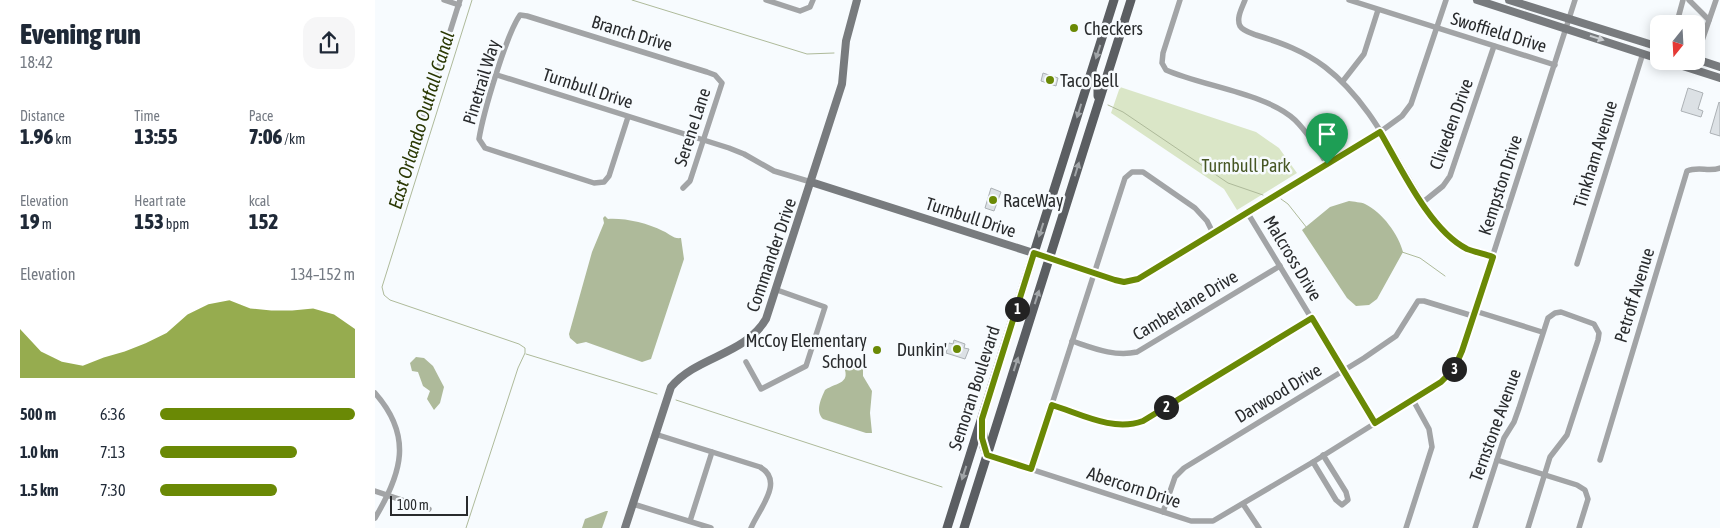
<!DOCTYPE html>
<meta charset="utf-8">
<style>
body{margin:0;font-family:"Asap Condensed",sans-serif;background:#f6f6f7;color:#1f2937;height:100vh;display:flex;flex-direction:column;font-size:19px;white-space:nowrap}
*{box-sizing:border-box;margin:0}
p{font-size:16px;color:#747a83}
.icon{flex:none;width:28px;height:28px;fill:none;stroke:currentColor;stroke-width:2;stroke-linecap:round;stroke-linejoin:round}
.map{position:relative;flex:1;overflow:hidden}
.side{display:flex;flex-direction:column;background:#fff;width:375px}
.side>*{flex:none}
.needle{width:32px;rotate:198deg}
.fabs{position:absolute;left:1275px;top:15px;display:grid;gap:10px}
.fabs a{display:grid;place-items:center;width:55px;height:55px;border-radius:10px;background:#fff;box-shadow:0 2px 12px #0003;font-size:25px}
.scale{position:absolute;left:15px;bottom:12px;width:78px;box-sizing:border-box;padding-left:5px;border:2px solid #292b2d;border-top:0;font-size:14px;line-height:18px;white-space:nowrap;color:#292b2d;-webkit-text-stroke:4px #f7fbfe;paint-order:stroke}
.pin{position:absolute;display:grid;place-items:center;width:42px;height:42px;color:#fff;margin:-51px -21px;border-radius:50% 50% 50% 0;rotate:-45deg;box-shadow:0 0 5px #0007}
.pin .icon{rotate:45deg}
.km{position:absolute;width:25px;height:25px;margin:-12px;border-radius:50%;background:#222;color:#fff;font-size:14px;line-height:25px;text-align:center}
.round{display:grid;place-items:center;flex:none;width:52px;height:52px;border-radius:15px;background:#f6f6f7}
.head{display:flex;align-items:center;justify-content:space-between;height:85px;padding:0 20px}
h1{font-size:28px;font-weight:800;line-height:38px}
.figures{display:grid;grid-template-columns:repeat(3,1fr);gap:8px;height:85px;padding:5px 20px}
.figures div{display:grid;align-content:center}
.figures b{font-size:21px;font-weight:800}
.figures small{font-size:14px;font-weight:400}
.figures p{font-size:14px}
.chart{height:140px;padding:10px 20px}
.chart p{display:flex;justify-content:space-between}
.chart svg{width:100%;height:90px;margin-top:5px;fill:#6a8905;opacity:.7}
ul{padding:0 20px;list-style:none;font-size:16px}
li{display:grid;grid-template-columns:80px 60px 1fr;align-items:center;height:38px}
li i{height:12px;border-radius:6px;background:#6a8905}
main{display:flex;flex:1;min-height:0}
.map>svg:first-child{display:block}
</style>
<main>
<section class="side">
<div class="head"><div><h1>Evening run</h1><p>18:42</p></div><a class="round"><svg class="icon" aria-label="share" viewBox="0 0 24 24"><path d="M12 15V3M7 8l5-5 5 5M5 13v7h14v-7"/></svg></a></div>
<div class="figures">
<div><p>Distance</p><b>1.96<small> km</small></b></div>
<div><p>Time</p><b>13:55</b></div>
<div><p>Pace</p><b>7:06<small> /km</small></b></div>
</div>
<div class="figures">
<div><p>Elevation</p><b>19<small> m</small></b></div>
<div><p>Heart rate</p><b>153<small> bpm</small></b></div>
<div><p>kcal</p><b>152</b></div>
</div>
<div class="chart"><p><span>Elevation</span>134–152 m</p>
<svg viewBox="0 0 160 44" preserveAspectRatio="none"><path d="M0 44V20L10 31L20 36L30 38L40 34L50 31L60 27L70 22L80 13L90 8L100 6L110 10L120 11L130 11L140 10L150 13L160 20V44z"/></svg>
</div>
<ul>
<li><b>500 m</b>6:36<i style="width:100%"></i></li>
<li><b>1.0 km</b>7:13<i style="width:70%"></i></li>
<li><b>1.5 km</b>7:30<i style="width:60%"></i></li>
</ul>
</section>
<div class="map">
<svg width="1345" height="528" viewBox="0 0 1345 528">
<rect width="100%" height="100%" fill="#f7fbfe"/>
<!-- green -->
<path fill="#dae6c7" d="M745,87L881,132L904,148L922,173L862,210L849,189L736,113Z"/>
<!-- water -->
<g fill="#aeba9a">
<path d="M974,201C979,202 986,202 990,204C1007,212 1024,235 1028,252L1002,299L994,305L981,306L972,298L927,230L955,207Z"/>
<path d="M230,216L233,219C250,218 272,223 288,231C295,234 298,239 306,238L309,259L276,359L267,362L211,342L202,344L195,338L194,334L217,252L229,223L228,218Z"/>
<path d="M41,357L49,358L58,366L69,387L65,403L59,410L52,399L55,391L48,386L43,372L37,371L35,363Z"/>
<path d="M470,358L485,363L488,366V376L497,391L495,413L497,433H491L448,419C440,411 446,399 450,390C462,382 478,384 467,363Z"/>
<path d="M231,511H233L227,528H207L210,519Z"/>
</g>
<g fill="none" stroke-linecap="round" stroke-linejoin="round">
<!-- stream -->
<g stroke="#aeba9a" stroke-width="1">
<path d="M257,0L432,54L459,53"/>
<path d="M733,105L748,112L853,183L888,195"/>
<path d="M906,199L913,204L932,228"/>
<path d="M1027,252L1045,258L1070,276"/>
<path d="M151,354L282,394"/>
<path d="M301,400L567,487"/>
<path d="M91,528L143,368L150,353V348L144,344L15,300L9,295L7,287L97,0"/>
</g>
</g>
<!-- building -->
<g fill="#dce1e5" stroke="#acb1b5">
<path d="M668,73L683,78L681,86L666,81Z"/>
<path d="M1313,88L1328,93L1323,109L1328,111L1326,117L1306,111Z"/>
<path d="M1344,102L1345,103V136L1335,133Z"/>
<path d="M616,188L626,192L619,211L610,208Z"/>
<path d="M579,340L590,344L589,348L594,349L590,359L571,353L574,343L578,344Z"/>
</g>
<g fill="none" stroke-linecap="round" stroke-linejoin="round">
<!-- street -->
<g stroke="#a2a4a6" stroke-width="5.5">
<path d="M69,0L84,5"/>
<path d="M391,0L425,11L435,7L438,0"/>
<path d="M805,0L788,53L787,63L791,70C827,86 893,94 920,120C933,133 943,149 952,164"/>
<path d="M870,0C867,8 861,18 865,26C868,31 876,33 881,35C907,43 929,51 950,67C1001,106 1024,170 1061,222C1081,243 1090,248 1118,257"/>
<path d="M974,0L1180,65"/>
<path d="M1314,0L1334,20"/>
<path d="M1302,22L1308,0"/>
<path d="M1321,58L1341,0"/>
<path d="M122,75L354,148L369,154L399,171L436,182"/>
<path d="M968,81L989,54L1003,10"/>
<path d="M253,117L234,176L229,182L219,183L110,148L104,139C108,114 131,35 145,15L152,16L332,72L340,75L347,83L315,181L308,188"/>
<path d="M32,168L85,0"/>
<path d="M1047,203L1068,186L1075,176L1119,46"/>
<path d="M872,212L1000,423"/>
<path d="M674,258L740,280L749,281L763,279L1005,132L1027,116L1036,104L1071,0"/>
<path d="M1202,264L1268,53"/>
<path d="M1100,311L1167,332"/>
<path d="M697,341C718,348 739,357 762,352L905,266"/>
<path d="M371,362L386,389L431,366L450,307L402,290"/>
<path d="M0,393C38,436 27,473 0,518"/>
<path d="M677,405C706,414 738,432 768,421L937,318"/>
<path d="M280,434L385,467C410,481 384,509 376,528"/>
<path d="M612,455L816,521H838L938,462L1066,382L1079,369L1087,351L1200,0"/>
<path d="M1122,460L1202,485L1210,490L1213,499L1204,528"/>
<path d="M1225,460L1312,171C1323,166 1334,172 1345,168"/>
<path d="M938,462L961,500L967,505L973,500L971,492L948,455"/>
<path d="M656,469L750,178L757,172H768L820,208L832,221L838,233"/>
<path d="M0,491L54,509"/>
<path d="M258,504L336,528"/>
<path d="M868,504L884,528"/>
<path d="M788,512L800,477L809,468L989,358L1021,336L1043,301H1049L1098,316"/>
<path d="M315,521L337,452"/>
<path d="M1031,528L1057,447L1054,429L1038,400"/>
<path d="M1100,528L1129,438L1139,422L1144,408L1173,318L1180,313L1186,312L1219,324L1224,333L1223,340L1192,435L1175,457L1153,528"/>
</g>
<!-- secondary -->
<g stroke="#787b7e" stroke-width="8">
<path d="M1102,0L1284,59"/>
<path d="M1134,0L1284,47"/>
<path d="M1321,59L1345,67"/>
<path d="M1292,61L1345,78"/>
<path d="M1304,61H1316"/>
<path d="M436,182L674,258"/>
<path d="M250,528L296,387C322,356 370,355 391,319L467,84L471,41L482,0"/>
</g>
<!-- primary -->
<g stroke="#5b5e62" stroke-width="9">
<path d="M717,72L723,87V96"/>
<path d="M607,427L609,447L612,455"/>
<path d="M572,528L739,0"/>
<path d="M589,528L756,0"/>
</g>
</g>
<!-- one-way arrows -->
<defs><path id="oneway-solid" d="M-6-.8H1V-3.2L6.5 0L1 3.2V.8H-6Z" transform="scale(1.25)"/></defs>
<use fill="#cbced1" href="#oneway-solid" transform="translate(1222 38) rotate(18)"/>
<g fill="#a1a5a8">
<use href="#oneway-solid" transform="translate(723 52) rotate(108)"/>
<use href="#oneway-solid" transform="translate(704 111) rotate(107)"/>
<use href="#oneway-solid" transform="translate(702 169) rotate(-73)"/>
<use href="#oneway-solid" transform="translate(666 230) rotate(108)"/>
<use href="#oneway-solid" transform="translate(662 297) rotate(-72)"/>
<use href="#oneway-solid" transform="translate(641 364) rotate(-72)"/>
<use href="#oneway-solid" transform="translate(589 473) rotate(108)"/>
</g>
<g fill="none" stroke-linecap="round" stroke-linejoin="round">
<!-- route casing -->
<g stroke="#fff" stroke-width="10">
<path id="route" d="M1005,132C1025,166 1055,231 1092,249C1100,252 1109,254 1118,257L1087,351L1079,369L1066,382L1000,423L937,318L768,421C738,432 706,414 677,405L656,469L612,455L607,438V419L659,253L740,280L749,282L763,279Z"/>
</g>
<!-- route -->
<use href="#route" stroke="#6a8905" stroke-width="6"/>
</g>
<!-- markers -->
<g fill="#6a8905" stroke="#f7fbfe" stroke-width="2">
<circle cx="699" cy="28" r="5"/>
<circle cx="675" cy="80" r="5"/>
<circle cx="618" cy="200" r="5"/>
<circle cx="582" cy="349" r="5"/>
<circle cx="502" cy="350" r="5"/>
</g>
<g text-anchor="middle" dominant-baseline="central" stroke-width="5" stroke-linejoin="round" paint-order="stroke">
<!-- poi labels -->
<g font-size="18" fill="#292b2d" stroke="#f7fbfe" text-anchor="start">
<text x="709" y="28">Checkers</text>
<text x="685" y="80">Taco Bell</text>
<text x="628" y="200">RaceWay</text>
<text x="492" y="340" text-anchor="end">McCoy Elementary<tspan x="492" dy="21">School</tspan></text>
<text x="572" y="349" text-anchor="end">Dunkin'</text>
</g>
<!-- street labels -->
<g font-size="18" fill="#292b2d" stroke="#f7fbfe">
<text transform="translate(1124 32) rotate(17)">Swoffield Drive</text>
<text transform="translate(257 33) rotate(17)">Branch Drive</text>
<text transform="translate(106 82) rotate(-73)">Pinetrail Way</text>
<text transform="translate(213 88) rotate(18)">Turnbull Drive</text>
<text transform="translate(1076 124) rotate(-70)">Cliveden Drive</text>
<text transform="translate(317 127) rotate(-72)">Serene Lane</text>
<text transform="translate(1220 154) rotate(-73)">Tinkham Avenue</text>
<text transform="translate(1125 185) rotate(-72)">Kempston Drive</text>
<text transform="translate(596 217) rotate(18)">Turnbull Drive</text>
<text transform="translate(396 255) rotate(-71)">Commander Drive</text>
<text transform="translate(918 258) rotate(59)">Malcross Drive</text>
<text transform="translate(1259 295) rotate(-73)">Petroff Avenue</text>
<text transform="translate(810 305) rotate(-31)">Camberlane Drive</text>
<text transform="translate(599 388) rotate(-72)">Semoran Boulevard</text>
<text transform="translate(903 393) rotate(-31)">Darwood Drive</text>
<text transform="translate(1120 425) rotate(-70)">Ternstone Avenue</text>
<text transform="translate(759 487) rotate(18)">Abercorn Drive</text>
</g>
<!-- park labels -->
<g font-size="18" fill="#475725" stroke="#f7fbfe">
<text x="871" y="165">Turnbull Park</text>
</g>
<!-- water labels -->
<g font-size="19" font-style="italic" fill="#2a3803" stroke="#f7fbfe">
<text transform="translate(46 120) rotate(-73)">East Orlando Outfall Canal</text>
</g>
</g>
</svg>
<div class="fabs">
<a><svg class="needle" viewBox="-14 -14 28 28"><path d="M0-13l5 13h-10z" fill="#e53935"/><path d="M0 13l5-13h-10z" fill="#747a83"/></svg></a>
</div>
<div class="scale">100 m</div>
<div class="pin" style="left:952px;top:164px;background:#1e9e55"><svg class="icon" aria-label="arrive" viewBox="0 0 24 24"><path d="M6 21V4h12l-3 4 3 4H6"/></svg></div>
<b class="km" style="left:642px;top:309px">1</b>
<b class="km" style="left:791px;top:407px">2</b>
<b class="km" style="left:1079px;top:369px">3</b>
</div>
</main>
